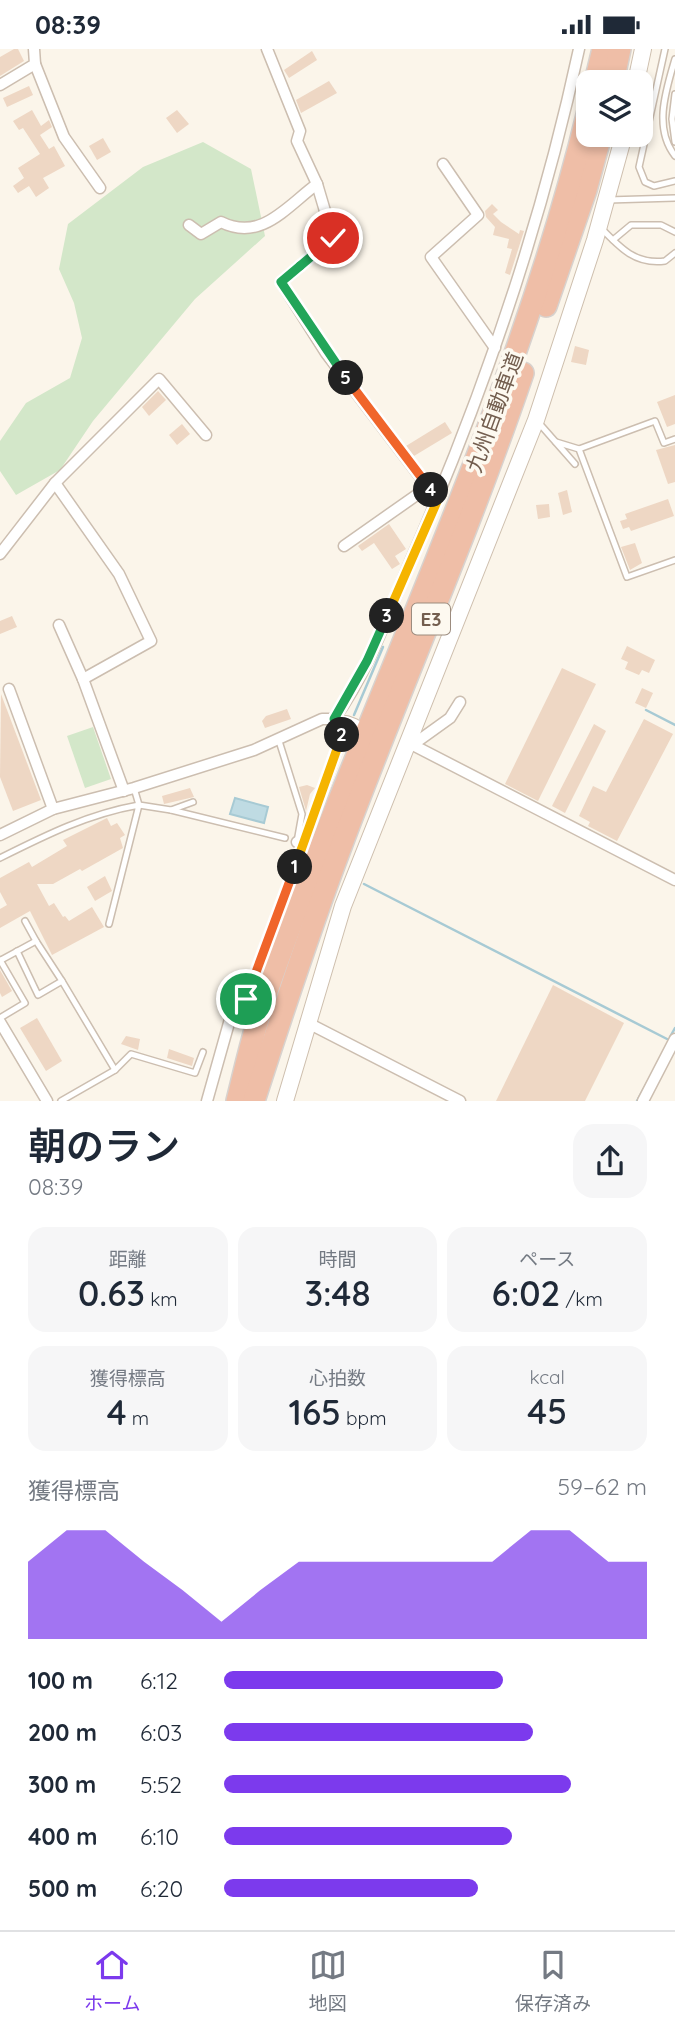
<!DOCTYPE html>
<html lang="ja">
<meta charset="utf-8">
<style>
body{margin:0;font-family:Quicksand,"Noto Sans JP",sans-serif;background:#f6f6f7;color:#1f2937;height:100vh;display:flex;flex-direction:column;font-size:26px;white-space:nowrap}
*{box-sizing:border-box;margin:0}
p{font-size:23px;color:#747a83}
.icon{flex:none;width:38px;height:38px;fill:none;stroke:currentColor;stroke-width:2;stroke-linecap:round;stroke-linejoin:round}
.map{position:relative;height:1052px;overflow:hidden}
.side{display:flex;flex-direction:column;background:#fff;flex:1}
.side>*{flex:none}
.controls{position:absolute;left:576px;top:21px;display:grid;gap:14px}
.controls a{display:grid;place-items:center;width:77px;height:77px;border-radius:14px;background:#fff;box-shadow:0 4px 10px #0003;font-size:35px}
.pin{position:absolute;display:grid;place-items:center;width:60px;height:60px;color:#fff;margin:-30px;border:4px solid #fff;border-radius:50%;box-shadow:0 2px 7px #0007}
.km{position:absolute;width:35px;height:35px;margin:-18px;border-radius:50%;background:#222;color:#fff;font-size:19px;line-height:35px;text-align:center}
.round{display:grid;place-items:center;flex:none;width:74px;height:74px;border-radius:21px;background:#f6f6f7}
.head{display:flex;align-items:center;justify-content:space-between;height:119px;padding:0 28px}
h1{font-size:38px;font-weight:600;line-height:52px}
.figures{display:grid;grid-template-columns:repeat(3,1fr);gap:10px;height:119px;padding:7px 28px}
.figures div{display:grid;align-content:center;border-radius:18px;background:#f6f6f7;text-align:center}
.figures b{font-size:35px;font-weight:600}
.figures small{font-size:19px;font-weight:400}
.figures p{font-size:19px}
.chart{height:196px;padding:14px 28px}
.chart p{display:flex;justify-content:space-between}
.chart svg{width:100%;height:126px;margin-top:7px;fill:#7c3aed;opacity:.7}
ul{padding:0 28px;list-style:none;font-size:23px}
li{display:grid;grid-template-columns:112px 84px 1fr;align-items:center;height:52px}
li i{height:18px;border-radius:9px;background:#7c3aed}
.status{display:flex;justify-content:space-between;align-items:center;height:49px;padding:0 35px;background:#fff;direction:ltr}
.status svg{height:19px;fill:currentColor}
.menu{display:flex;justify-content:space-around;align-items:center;height:98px;border-top:2px solid #e0e1e3;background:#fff;font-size:19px;color:#747a83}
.menu a{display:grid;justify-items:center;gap:4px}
.menu .current{color:#7c3aed}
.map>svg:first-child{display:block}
</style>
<div class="status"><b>08:39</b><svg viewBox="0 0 49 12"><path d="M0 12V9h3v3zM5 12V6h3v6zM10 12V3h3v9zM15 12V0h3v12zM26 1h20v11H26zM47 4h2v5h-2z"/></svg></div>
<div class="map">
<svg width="675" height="1052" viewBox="0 0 675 1052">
<rect width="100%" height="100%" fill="#fbf5ea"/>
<!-- green -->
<g fill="#d3e7c9">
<path d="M203,93L251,120L265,187L195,250L93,372L60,421L16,446L0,422V392L26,354L70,329L82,289L74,254L59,220L68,175L143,118Z"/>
<path d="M93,678L111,730L85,739L67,687Z"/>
</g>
<!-- water -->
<path fill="#bfdbe3" stroke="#a7cad4" stroke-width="2" d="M235,749L268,758L264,774L230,765Z"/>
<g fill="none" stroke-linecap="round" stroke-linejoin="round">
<!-- stream -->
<g stroke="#a7cad4" stroke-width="2.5">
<path d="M646,661L675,676"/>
<path d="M354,666L383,598"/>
<path d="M364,835L669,991"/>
<path d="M670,988L675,979"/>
<path d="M637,1052L648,1032"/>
</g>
</g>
<!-- building -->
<g fill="#eed7c4">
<path d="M14,0H18L24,12L0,27V8Z"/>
<path d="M312,2L317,11L289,29L284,21Z"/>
<path d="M329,32L337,44L301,64L296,51Z"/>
<path d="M29,37L33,46L7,58L3,49Z"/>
<path d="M32,61L41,77L49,71L52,78L40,86L49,100L54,97L65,117L43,129L49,139L36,148L29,137L18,144L13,137L24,129L18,119L40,105L23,79L19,81L13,72Z"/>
<path d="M177,61L189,75L177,84L166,69Z"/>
<path d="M103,89L111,103L97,111L89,97Z"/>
<path d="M492,155L498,161L493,165L501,173L519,185L520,181L524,182L510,226L505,224L512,200L507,199L509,190L493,186L495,178L486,168L485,162Z"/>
<path d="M575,297L589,301L586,316L571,313Z"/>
<path d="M158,342L166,351L149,367L142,358Z"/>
<path d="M675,346V375L667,378L657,353Z"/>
<path d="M445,373L452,384L414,407L406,397Z"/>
<path d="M182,375L190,385L177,396L169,386Z"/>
<path d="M675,396V433L668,435L656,401Z"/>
<path d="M567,441L572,463L563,466L558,444Z"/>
<path d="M668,450L674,467L631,482L629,478L623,480L620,472L627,470L625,465Z"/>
<path d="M549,455L550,468L538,470L536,456Z"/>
<path d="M389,475L406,500L395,507L400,515L392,520L374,494L362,502L358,497Z"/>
<path d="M635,494L642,514L630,521L621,498Z"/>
<path d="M12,567L17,578L0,585V572Z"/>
<path d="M627,597L655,611L649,624L642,621L639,626L625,620L628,613L621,610Z"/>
<path d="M562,619L596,635L538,752L505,735Z"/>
<path d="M642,639L653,644L646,659L635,654Z"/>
<path d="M1,645L41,751L13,762L0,728Z"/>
<path d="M287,660L291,670L265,679L262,672L266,667Z"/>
<path d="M644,670L673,685L617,792L588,777L590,773L579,767L593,737L606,743Z"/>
<path d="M594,675L606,682L565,764L552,757Z"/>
<path d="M307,736L315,739L310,745L306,762L299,738Z"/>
<path d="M190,739L194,748L164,755L162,747Z"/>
<path d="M107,769L111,777L117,774L125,786L120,789L123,799L82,822L80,820L53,835H37L49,857L54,854L63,868L65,867L69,872L92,858L104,878L52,906L30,862L0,879V860L7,856L0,843V829L29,813L32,818L67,797L63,791Z"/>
<path d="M105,827L112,842L95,852L87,838Z"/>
<path d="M0,921L12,942L2,948L0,944Z"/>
<path d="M553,936L624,974L585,1052H496Z"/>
<path d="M37,969L62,1012L46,1022L20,979Z"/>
<path d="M126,987L140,990L138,1001L121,995Z"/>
<path d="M169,1000L194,1009L192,1017L167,1009Z"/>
</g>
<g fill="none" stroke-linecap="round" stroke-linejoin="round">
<!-- lane casing -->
<g stroke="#ccbeb0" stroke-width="8">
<g id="lane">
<path d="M665,0L639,118L645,133L654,137L675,132"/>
<path d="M675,10C666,41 653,79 675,107"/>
<path d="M675,45L672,70L675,93"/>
<path d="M608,151L675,149"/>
<path d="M601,179C620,199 636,216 665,212L675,204"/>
<path d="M613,191L631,176H661L675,183"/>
<path d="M538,373L575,415"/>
<path d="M556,393L579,400L627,528L675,511"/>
<path d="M579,400L655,372L664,394L675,390"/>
<path d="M279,692L302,765L297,793"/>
<path d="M134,739L139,756L171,761L193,753"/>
<path d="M171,761L285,789"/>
<path d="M0,809C46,786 88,765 139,756L109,875"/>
<path d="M17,902L38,946L62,932L36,892"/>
<path d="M0,911L25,954L0,969"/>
<path d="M1,911L36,892L25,872"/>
<path d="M62,932L115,1021"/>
<path d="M61,1052L115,1021L131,1005L195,1024L203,1003"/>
</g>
</g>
<!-- street casing -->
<g stroke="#ccbeb0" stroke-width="13">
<g id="street">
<path d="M35,15L64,88L100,139"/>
<path d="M0,36L35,15L34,0"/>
<path d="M443,115L478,166L431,208L495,299"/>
<path d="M317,135L333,189L281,233L326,304L428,438L439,448"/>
<path d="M189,176L201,185L221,173C261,193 286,158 317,135L297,92L300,82L267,0"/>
<path d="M55,434L119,525L151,592L83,630"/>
<path d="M344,497L428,438"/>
<path d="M0,505L55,434L159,330L206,386"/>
<path d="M59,576L83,630L124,742"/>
<path d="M9,640L53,760"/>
<path d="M334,670C368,623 388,565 410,513C483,347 541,177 579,0"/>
<path d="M407,693L675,831"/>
<path d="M411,697L450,669L460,653"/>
<path d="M0,786L53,760L134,739L254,701L322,670H334L346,675L304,795L297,793"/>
<path d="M0,973L47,1052"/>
<path d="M306,973L460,1052"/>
<path d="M207,1052L236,949L246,950L304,795"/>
<path d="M643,1052L675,990"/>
</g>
</g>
<!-- secondary casing -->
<g stroke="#cebfae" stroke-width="18">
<g id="secondary">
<path d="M636,33L643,0"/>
<path d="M346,675L354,678"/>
<path d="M246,950L255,954"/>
<path d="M285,1052L343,857L536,371L595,191L624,86"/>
</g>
</g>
<!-- highway casing -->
<g stroke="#d8d2ce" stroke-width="24">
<g id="highway">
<path d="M595,33L603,0"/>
<path d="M613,33L620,0"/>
<path d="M546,257L586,141L601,86"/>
<path d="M237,1052C246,1016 254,979 266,945C369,649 514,368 588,62"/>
<path d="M254,1052C282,965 310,880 342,795C401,637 469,483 523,324"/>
</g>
</g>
<!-- lane -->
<use href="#lane" stroke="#fff" stroke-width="5"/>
<!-- street -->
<use href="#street" stroke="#fff" stroke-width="10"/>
<!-- secondary -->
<use href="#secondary" stroke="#fff" stroke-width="16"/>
<!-- highway -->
<use href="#highway" stroke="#efbea7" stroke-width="21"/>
</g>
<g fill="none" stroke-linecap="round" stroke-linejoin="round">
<!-- split-1 casing -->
<g stroke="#fff" stroke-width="14">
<path id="split-1" d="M246,950L295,818"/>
</g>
<!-- split-2 casing -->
<g stroke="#fff" stroke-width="14">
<path id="split-2" d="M295,818L342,686"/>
</g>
<!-- split-3 casing -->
<g stroke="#fff" stroke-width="14">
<path id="split-3" d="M342,686L346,675L334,670L367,612L387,567"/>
</g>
<!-- split-4 casing -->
<g stroke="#fff" stroke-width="14">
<path id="split-4" d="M387,567L439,448L431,441"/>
</g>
<!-- split-5 casing -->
<g stroke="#fff" stroke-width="14">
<path id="split-5" d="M346,329L431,441"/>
</g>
<!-- split-6 casing -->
<g stroke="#fff" stroke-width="14">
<path id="split-6" d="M300,217L281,233L346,329"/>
</g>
<!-- split-7 casing -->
<g stroke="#fff" stroke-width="14">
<path id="split-7" d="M300,217L333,189"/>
</g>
<!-- split-1 -->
<use href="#split-1" stroke="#f0652b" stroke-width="9"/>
<!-- split-2 -->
<use href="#split-2" stroke="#f5b400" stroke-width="9"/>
<!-- split-3 -->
<use href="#split-3" stroke="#22a559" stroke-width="9"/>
<!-- split-4 -->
<use href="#split-4" stroke="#f5b400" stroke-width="9"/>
<!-- split-5 -->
<use href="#split-5" stroke="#f0652b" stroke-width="9"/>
<!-- split-6 -->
<use href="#split-6" stroke="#22a559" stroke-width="9"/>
<!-- split-7 -->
<use href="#split-7" stroke="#22a559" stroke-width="9"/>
</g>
<g text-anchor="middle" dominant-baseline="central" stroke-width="7" stroke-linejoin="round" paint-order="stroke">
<!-- shield labels -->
<rect fill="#fdf9f0" stroke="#9c8c7f" stroke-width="2" x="412" y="554.5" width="38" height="31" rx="5"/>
<g font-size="19" font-weight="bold" fill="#735e4f">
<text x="431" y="570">E3</text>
</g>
<!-- street labels -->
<g font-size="21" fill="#735e4f" stroke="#fdf9f0">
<text transform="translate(494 363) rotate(-70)">九州自動車道</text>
</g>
</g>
</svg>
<div class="controls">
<a><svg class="icon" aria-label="layers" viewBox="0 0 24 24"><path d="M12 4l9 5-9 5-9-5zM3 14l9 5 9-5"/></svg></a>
</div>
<div class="pin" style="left:246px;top:950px;background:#1e9e55"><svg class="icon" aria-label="arrive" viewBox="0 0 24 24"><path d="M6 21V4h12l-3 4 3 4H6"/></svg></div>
<div class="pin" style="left:333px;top:189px;background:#d93025"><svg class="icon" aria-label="check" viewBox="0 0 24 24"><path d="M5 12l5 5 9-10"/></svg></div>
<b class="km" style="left:295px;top:818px">1</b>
<b class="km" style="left:342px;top:686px">2</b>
<b class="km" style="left:387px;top:567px">3</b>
<b class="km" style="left:431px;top:441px">4</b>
<b class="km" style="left:346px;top:329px">5</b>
</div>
<section class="side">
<div class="head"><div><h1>朝のラン</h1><p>08:39</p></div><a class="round"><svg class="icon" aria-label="share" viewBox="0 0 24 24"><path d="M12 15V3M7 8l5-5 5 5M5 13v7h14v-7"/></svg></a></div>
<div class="figures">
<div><p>距離</p><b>0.63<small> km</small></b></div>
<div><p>時間</p><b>3:48</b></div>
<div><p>ペース</p><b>6:02<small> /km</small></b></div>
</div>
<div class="figures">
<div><p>獲得標高</p><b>4<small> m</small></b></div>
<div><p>心拍数</p><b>165<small> bpm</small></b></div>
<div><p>kcal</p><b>45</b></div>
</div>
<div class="chart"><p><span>獲得標高</span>59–62 m</p>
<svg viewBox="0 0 160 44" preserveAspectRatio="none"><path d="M0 44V17L10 6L20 6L30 17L40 27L50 38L60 27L70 17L80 17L90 17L100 17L110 17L120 17L130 6L140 6L150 17L160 17V44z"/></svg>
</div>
<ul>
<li><b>100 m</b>6:12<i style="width:66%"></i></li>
<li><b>200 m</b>6:03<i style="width:73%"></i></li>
<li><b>300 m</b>5:52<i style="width:82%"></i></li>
<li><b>400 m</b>6:10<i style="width:68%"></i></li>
<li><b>500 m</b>6:20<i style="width:60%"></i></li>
</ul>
</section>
<nav class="menu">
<a class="current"><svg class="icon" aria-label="home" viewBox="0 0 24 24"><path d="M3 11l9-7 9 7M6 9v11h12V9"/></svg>ホーム</a>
<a><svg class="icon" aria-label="map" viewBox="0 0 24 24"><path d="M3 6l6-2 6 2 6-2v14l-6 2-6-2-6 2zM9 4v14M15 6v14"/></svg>地図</a>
<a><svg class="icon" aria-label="saved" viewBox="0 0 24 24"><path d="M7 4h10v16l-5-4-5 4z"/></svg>保存済み</a>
</nav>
